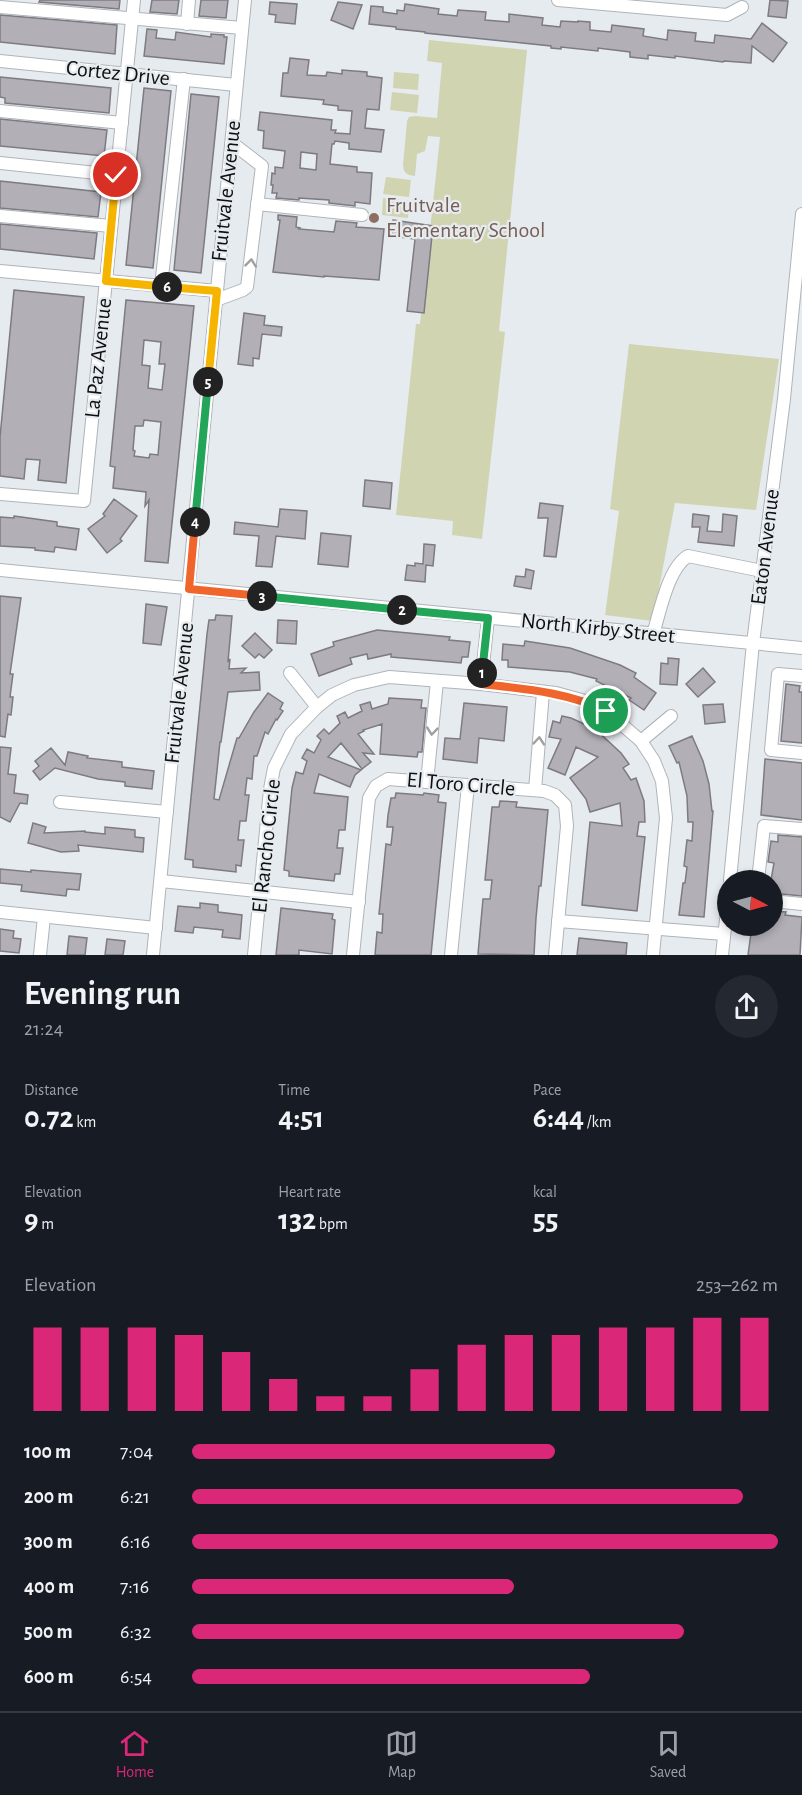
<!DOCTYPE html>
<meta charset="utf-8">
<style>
body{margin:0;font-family:"Alegreya Sans",sans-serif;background:#242831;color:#f1f3f6;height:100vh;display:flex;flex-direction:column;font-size:22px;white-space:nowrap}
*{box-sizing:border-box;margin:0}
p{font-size:20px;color:#9ea1a6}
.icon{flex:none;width:33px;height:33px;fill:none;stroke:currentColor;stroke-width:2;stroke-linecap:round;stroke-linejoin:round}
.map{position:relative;height:955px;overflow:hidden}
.drawer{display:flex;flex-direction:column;background:#171b24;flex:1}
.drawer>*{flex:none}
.needle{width:39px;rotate:96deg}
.buttons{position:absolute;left:717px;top:870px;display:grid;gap:12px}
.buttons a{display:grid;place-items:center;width:66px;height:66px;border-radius:50%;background:#171b24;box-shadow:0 3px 9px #0003;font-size:30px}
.pin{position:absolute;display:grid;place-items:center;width:51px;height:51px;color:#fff;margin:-26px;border:3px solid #fff;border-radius:50%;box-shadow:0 2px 6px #0007}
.km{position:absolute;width:30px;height:30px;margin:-15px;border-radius:50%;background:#222;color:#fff;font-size:16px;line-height:30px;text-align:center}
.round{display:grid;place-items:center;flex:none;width:63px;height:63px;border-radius:32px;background:#242831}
.overview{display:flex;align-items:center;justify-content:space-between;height:102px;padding:0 24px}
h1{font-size:33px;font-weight:600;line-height:45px}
.figures{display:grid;grid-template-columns:repeat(3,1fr);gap:9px;height:102px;padding:6px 24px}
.figures div{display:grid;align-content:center}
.figures b{font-size:30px;font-weight:600}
.figures small{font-size:16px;font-weight:400}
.figures p{font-size:16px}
.chart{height:168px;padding:12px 24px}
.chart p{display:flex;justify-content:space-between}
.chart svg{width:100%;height:108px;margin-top:6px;stroke:#db2777;stroke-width:6}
ul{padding:0 24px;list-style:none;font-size:20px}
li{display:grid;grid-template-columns:96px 72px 1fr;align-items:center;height:45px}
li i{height:15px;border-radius:8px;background:#db2777}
.tabs{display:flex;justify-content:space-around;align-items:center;height:84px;border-top:2px solid #363941;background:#171b24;font-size:16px;color:#9ea1a6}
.tabs a{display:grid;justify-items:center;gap:3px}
.tabs .selected{color:#db2777}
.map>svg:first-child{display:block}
</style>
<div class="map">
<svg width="802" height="955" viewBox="0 0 802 955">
<rect width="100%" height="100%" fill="#e6ebf0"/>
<!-- green -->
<g fill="#d1d4b0">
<path d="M429,40L527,50L499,331L505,332L482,539L452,535L453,521L396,515L416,324H420L440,137L428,136L425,151L417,154L415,176C407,175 404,174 403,165L407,121L409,117L415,116L437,118L442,63L427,61Z"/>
<path d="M394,72L419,74L418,90L393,88Z"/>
<path d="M392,92L419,95L417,113L390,110Z"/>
<path d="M386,177L411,180L409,197L383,194Z"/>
<path d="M383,198L409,201L408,218L382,215Z"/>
<path d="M629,344L779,359L756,510L675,503L653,621L605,615L619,511L610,509Z"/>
</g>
<!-- building -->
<g fill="#b2b0b6" stroke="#7d7b81" stroke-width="1.5" fill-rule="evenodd">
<path d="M40,0H120L119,9L39,2Z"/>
<path d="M152,0H179L177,14L150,12Z"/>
<path d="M201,0H228L226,18L199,16Z"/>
<path d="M770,0L788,1L786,18L768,16Z"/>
<path d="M270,2L297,4L295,24L275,22L276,15L269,14Z"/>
<path d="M338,2L362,5L353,29L331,20Z"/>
<path d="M405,4L439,9L438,14L457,16L458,10L486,12L485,20L509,22V14L543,18L542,25L560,27L561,21L578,22V21L590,22V30L611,32L612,25L644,29L643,36L667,40L668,30L678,31L696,33L695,41L714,43L715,35L751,39L762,23L787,43L773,62L752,46L751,63L724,61L723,62L675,56V58L648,55V59L630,57V52L598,48V51L561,47V49L551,48V46L425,33V32L396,29V27L369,24L371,6L383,7V12L397,14V10L404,11Z"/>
<path d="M0,15L117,25L115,54L0,42Z"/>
<path d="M147,29L157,30L156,38L175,40L176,32L211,37V34L224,35V37H227L224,64L144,56Z"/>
<path d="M290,58L309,60L307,75L326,76L327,72L342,74V70L367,72V76L382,78L379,110L367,109L365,128L384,130L381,152L349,149V143L335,141L334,144H332L330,164L357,167V172L372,173L370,204L355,202V206L329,203V200L299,198V200L276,198L277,193H272L273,185H271L272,173L275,174V167L283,168L285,151L263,148L264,131L258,130L260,112L332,120L331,130H336L335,133L350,134L352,111L338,110V106L323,104L324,100L281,96L283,73H288ZM301,152L317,154L316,170L300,168Z"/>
<path d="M0,77L111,88L109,113L5,103V98L0,97Z"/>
<path d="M144,88L171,91L153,268L126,265Z"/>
<path d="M191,94L219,97L201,273L174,270Z"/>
<path d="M0,119L107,130L104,156L0,146Z"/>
<path d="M0,181L101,192L98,217L0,208Z"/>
<path d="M278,215L297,217L296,227L300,228L299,229L334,232L336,221L357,223L356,227L384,229L379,280L324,276V277L273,272L280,220H278Z"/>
<path d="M393,220L433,226L424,313L407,311L415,239L392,236Z"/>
<path d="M0,224L97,233L94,259L0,249Z"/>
<path d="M14,290L84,297L66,483L38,480L40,460L26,459L24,479L0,476V437Z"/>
<path d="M126,300L194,306L168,563L145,561L149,500L145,506L146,492L113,488L115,467L110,466ZM144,340L161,342L159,364H165L162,390L148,388L150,366L142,365ZM144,420L161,422L158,455L150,454L149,458L134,456L135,451L133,450L135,426H143Z"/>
<path d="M244,313L265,316L264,325L282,327L281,336L262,334L259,359L253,358V366L238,364Z"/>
<path d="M365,480L392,483L390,509L363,506Z"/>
<path d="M114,499L137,516L120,539L122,541L107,553L88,529L105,516L103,514Z"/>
<path d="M540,503L563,506L556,557L544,556L548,518H538Z"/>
<path d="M280,509L307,511L305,539L276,536L272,567L256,566L259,536L234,534L235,522L278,527Z"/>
<path d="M693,514L709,516L707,531L722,532L723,514L737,516L734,546L698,542L700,527H692Z"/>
<path d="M14,516L57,522V526L79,529L76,550L55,547L54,552L35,550V548L0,546V517L14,518Z"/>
<path d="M321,533L351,536L348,567L318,564Z"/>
<path d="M424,544L435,545L433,566L426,565L425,582L405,580L407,565L415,566V563L423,564Z"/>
<path d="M526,569L534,571L531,589L514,586L516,576L525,577Z"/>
<path d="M0,596L21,598L10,674H13L10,697H13L11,715L8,714L5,737L0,736Z"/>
<path d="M146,604L167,607L161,645L143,643Z"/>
<path d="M216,615L232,616L228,662L230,659L229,669L246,668L241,673L259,672L260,690L228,692L221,742H220L214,799L219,800L237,738H239L254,712L268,693L283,703L280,709L283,711L277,720L276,719L268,734L265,732L257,756H254L252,779L247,778L245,795H249L246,821H240L238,840H244L241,866L236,865V872L193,867V860L185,859L207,634L209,620H215Z"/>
<path d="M278,620L297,621L296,644L277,643Z"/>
<path d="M377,630L450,637L449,640L470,642L468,657H462L461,663L391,657V654L368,659L367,654L350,658L352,664L319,676L311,654L334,646L333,642Z"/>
<path d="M255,633L272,650L264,658L259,654L255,658L242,646Z"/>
<path d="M525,641L570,648L620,665L636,673L634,677L656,693L644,710L629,700L631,698L596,681L597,679L570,672L508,667V660H502L503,644L524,646Z"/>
<path d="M668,658L679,659L677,685L660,684L661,663L668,664Z"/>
<path d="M703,668L715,682L698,697L686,684Z"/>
<path d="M786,684L800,686L799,692H802V743L781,741Z"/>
<path d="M389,698L422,700L421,708H426L422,752H418L417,757L380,754L382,724L363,730L364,731L358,734L374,754L363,753L371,762L362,769L341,743L328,757L361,770L355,775L350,787L319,774L314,793L348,797L345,830H339L337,848H343L340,874H335L334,881L289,876V871L284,870L292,788L296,772L303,774L307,761L302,758L307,749L314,753L321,740L317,736L324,729L329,734L340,723L337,716L345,712L348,718L362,711L360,705L370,702L372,709L388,704Z"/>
<path d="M464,703L507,707L504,741L479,738L477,763L443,759L445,738L460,739Z"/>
<path d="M723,704L725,722L705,724L703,705Z"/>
<path d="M562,716L571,718L595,729L621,753L629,764L623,768L631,780L636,778L644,801L645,822H639L637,836L645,837L637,911L582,905L590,822L622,826L620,803L590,812L586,799L570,778L598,757L576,747L565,775L548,768L561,739L549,737L553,721L560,723Z"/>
<path d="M692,736L703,761L709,784L712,811H713L704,917L679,915L683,883H685L687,867L684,866L687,840L692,841L693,822H688L687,796L679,762L677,763L669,746Z"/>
<path d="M0,747L11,748L8,774L16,775L14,793L28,795L27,804L20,803L10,822L0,817Z"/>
<path d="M51,748L65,765L68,752L88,756L87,758L122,762V767L154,771L152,789L125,786V782L98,779L55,768L40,780L33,771L39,766L35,761Z"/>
<path d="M765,759L802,763V820L761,815Z"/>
<path d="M396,793L423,795L424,793L439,795L438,802L446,803L431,955H375L377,932L382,933L383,914H379L386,844L391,845L393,827H387L388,815L391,798H395Z"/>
<path d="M500,801L517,802L516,807L548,810L541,886H539L536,918L534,955L478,954L483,899H490L492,880H485L492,807H499Z"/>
<path d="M33,823L46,827L44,833L85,831V832L105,834V827L135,830V837L144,838L143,852L78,845L79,851L61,852L28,843Z"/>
<path d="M778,835L802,837V896L772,893L771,880L774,863L768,862L771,841L778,842Z"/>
<path d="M0,869L31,872V870L81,874L79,890L67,889L66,896L21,891L22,885L0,883Z"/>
<path d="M200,903L218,905V912L242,915L240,939L222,937L223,930L194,927L193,933L175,931L178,906L200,908Z"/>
<path d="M281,908L333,914L332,919L335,920L332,954L299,950V955H276Z"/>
<path d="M772,911L786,912L785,915L802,917L800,955H748L752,926H772Z"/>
<path d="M0,929L14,931L13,938L21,939L19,953L0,951Z"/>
<path d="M69,936L87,938L85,955H67Z"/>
<path d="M579,938L627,943L626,955H577Z"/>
<path d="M107,939L125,941L123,955H105Z"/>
</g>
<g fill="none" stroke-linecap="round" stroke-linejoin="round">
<!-- minor casing -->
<g stroke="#afb4b8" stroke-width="14">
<g id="minor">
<path d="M558,0L727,15L742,7"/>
<path d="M0,7L242,28"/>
<path d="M187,24L189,0"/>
<path d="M0,61L236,85"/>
<path d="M0,111L122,123"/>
<path d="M0,163L116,175"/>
<path d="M257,204L362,215"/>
<path d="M0,216L111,226"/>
<path d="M0,271L217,291"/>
<path d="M161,286L184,79"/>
<path d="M216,300L243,290L247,287L262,166L236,146L231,145"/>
<path d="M0,494L84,501L134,0"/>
<path d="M0,570L802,648"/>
<path d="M653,634C660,612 668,568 688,556L762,571"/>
<path d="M290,673L317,707"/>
<path d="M802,676L778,674L771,750L802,753"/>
<path d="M481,684L488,618"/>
<path d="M641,741L671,716"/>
<path d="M427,782L437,681"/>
<path d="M535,790L543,692"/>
<path d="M60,802L167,812"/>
<path d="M730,880L753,643L784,399L802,214"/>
<path d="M758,880L764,826L802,829"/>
<path d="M161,881L359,902"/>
<path d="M772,901L802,904"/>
<path d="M0,912L156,928"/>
<path d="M558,921L724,934"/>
<path d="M40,955L44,917"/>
<path d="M153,955L245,0"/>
<path d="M254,955L270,789L274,768L291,734L317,707L332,695L354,685L389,677L481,684L556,693L589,702L606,711L641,741L654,761L662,781L666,818L653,955"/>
<path d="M353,955L369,798L376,786L388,779L544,791L555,795L565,805L567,826L555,955"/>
<path d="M451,955L468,785"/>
<path d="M722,955L728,902"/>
</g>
</g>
<!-- minor -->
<use href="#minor" stroke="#fff" stroke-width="12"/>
</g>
<!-- one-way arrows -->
<defs><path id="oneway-chevron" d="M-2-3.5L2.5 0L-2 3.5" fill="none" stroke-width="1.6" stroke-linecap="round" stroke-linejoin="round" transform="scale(1.5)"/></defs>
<g stroke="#9f9fa0">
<use href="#oneway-chevron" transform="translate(251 263) rotate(-84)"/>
<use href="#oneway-chevron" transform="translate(432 731) rotate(96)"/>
<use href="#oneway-chevron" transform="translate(539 741) rotate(-85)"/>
</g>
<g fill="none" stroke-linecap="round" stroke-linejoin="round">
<!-- split-1 casing -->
<g stroke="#fff" stroke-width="12">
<path id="split-1" d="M482,673L481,684C524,689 567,692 606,711"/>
</g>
<!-- split-2 casing -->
<g stroke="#fff" stroke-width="12">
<path id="split-2" d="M402,610L488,618L482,673"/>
</g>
<!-- split-3 casing -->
<g stroke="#fff" stroke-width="12">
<path id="split-3" d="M262,596L402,610"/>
</g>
<!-- split-4 casing -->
<g stroke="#fff" stroke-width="12">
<path id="split-4" d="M195,522L189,589L262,596"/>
</g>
<!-- split-5 casing -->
<g stroke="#fff" stroke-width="12">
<path id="split-5" d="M195,522L208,382"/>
</g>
<!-- split-6 casing -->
<g stroke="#fff" stroke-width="12">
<path id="split-6" d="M167,287L217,291L208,382"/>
</g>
<!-- split-7 casing -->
<g stroke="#fff" stroke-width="12">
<path id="split-7" d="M116,175L106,281L167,287"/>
</g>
<!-- split-1 -->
<use href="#split-1" stroke="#f0652b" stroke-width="8"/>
<!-- split-2 -->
<use href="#split-2" stroke="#22a559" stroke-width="8"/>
<!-- split-3 -->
<use href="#split-3" stroke="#22a559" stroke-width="8"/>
<!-- split-4 -->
<use href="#split-4" stroke="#f0652b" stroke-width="8"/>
<!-- split-5 -->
<use href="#split-5" stroke="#22a559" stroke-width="8"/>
<!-- split-6 -->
<use href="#split-6" stroke="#f5b400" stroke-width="8"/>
<!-- split-7 -->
<use href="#split-7" stroke="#f5b400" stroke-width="8"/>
</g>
<!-- markers -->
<circle fill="#8d6e63" stroke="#e6ebf0" stroke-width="2" cx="374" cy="218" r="6"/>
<g text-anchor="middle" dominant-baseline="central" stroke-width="4.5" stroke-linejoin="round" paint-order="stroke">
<!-- street labels -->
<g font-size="22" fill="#0e0f11" stroke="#e6ebf0">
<text transform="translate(118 73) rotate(6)">Cortez Drive</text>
<text transform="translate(226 191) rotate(-84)">Fruitvale Avenue</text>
<text transform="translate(98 358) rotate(-84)">La Paz Avenue</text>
<text transform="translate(765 547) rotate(-83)">Eaton Avenue</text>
<text transform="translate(598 628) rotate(6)">North Kirby Street</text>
<text transform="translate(179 693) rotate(-84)">Fruitvale Avenue</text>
<text transform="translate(461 784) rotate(5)">El Toro Circle</text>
<text transform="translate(266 846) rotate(-84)">El Rancho Circle</text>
</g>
<!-- education labels -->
<g font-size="22" fill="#785e54" stroke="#e6ebf0" text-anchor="start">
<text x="386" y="205">Fruitvale<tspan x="386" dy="25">Elementary School</tspan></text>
</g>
</g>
</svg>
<div class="buttons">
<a><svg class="needle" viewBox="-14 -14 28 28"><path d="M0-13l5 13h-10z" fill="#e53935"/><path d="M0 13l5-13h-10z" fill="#9ea1a6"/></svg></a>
</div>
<div class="pin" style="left:606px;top:711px;background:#1e9e55"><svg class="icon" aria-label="arrive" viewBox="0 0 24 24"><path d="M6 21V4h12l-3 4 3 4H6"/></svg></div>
<div class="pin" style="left:116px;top:175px;background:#d93025"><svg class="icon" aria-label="check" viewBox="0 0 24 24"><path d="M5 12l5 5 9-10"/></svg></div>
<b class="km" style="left:482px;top:673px">1</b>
<b class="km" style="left:402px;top:610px">2</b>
<b class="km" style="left:262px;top:596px">3</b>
<b class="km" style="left:195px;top:522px">4</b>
<b class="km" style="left:208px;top:382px">5</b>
<b class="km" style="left:167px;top:287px">6</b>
</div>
<section class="drawer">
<div class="overview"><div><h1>Evening run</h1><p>21:24</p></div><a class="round"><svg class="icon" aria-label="share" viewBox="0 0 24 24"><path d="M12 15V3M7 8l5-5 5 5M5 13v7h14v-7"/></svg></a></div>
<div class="figures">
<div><p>Distance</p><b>0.72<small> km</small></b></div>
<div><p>Time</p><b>4:51</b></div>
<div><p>Pace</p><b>6:44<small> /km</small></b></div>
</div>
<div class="figures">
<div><p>Elevation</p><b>9<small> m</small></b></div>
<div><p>Heart rate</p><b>132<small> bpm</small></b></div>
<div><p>kcal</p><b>55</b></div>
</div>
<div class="chart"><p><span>Elevation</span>253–262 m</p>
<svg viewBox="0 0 160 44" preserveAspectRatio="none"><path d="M5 44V10M15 44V10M25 44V10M35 44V13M45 44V20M55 44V31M65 44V38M75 44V38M85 44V27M95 44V17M105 44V13M115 44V13M125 44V10M135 44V10M145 44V6M155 44V6"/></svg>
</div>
<ul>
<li><b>100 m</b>7:04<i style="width:62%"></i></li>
<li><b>200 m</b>6:21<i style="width:94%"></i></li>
<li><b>300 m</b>6:16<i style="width:100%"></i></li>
<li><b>400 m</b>7:16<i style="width:55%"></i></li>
<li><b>500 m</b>6:32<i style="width:84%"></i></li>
<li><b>600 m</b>6:54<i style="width:68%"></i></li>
</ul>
</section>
<nav class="tabs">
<a class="selected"><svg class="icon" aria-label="home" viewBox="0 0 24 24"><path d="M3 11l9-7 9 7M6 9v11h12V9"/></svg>Home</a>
<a><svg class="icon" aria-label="map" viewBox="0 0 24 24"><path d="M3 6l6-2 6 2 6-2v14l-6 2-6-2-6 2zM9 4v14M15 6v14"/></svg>Map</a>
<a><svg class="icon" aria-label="saved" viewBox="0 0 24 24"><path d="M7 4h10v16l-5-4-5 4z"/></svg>Saved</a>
</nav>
